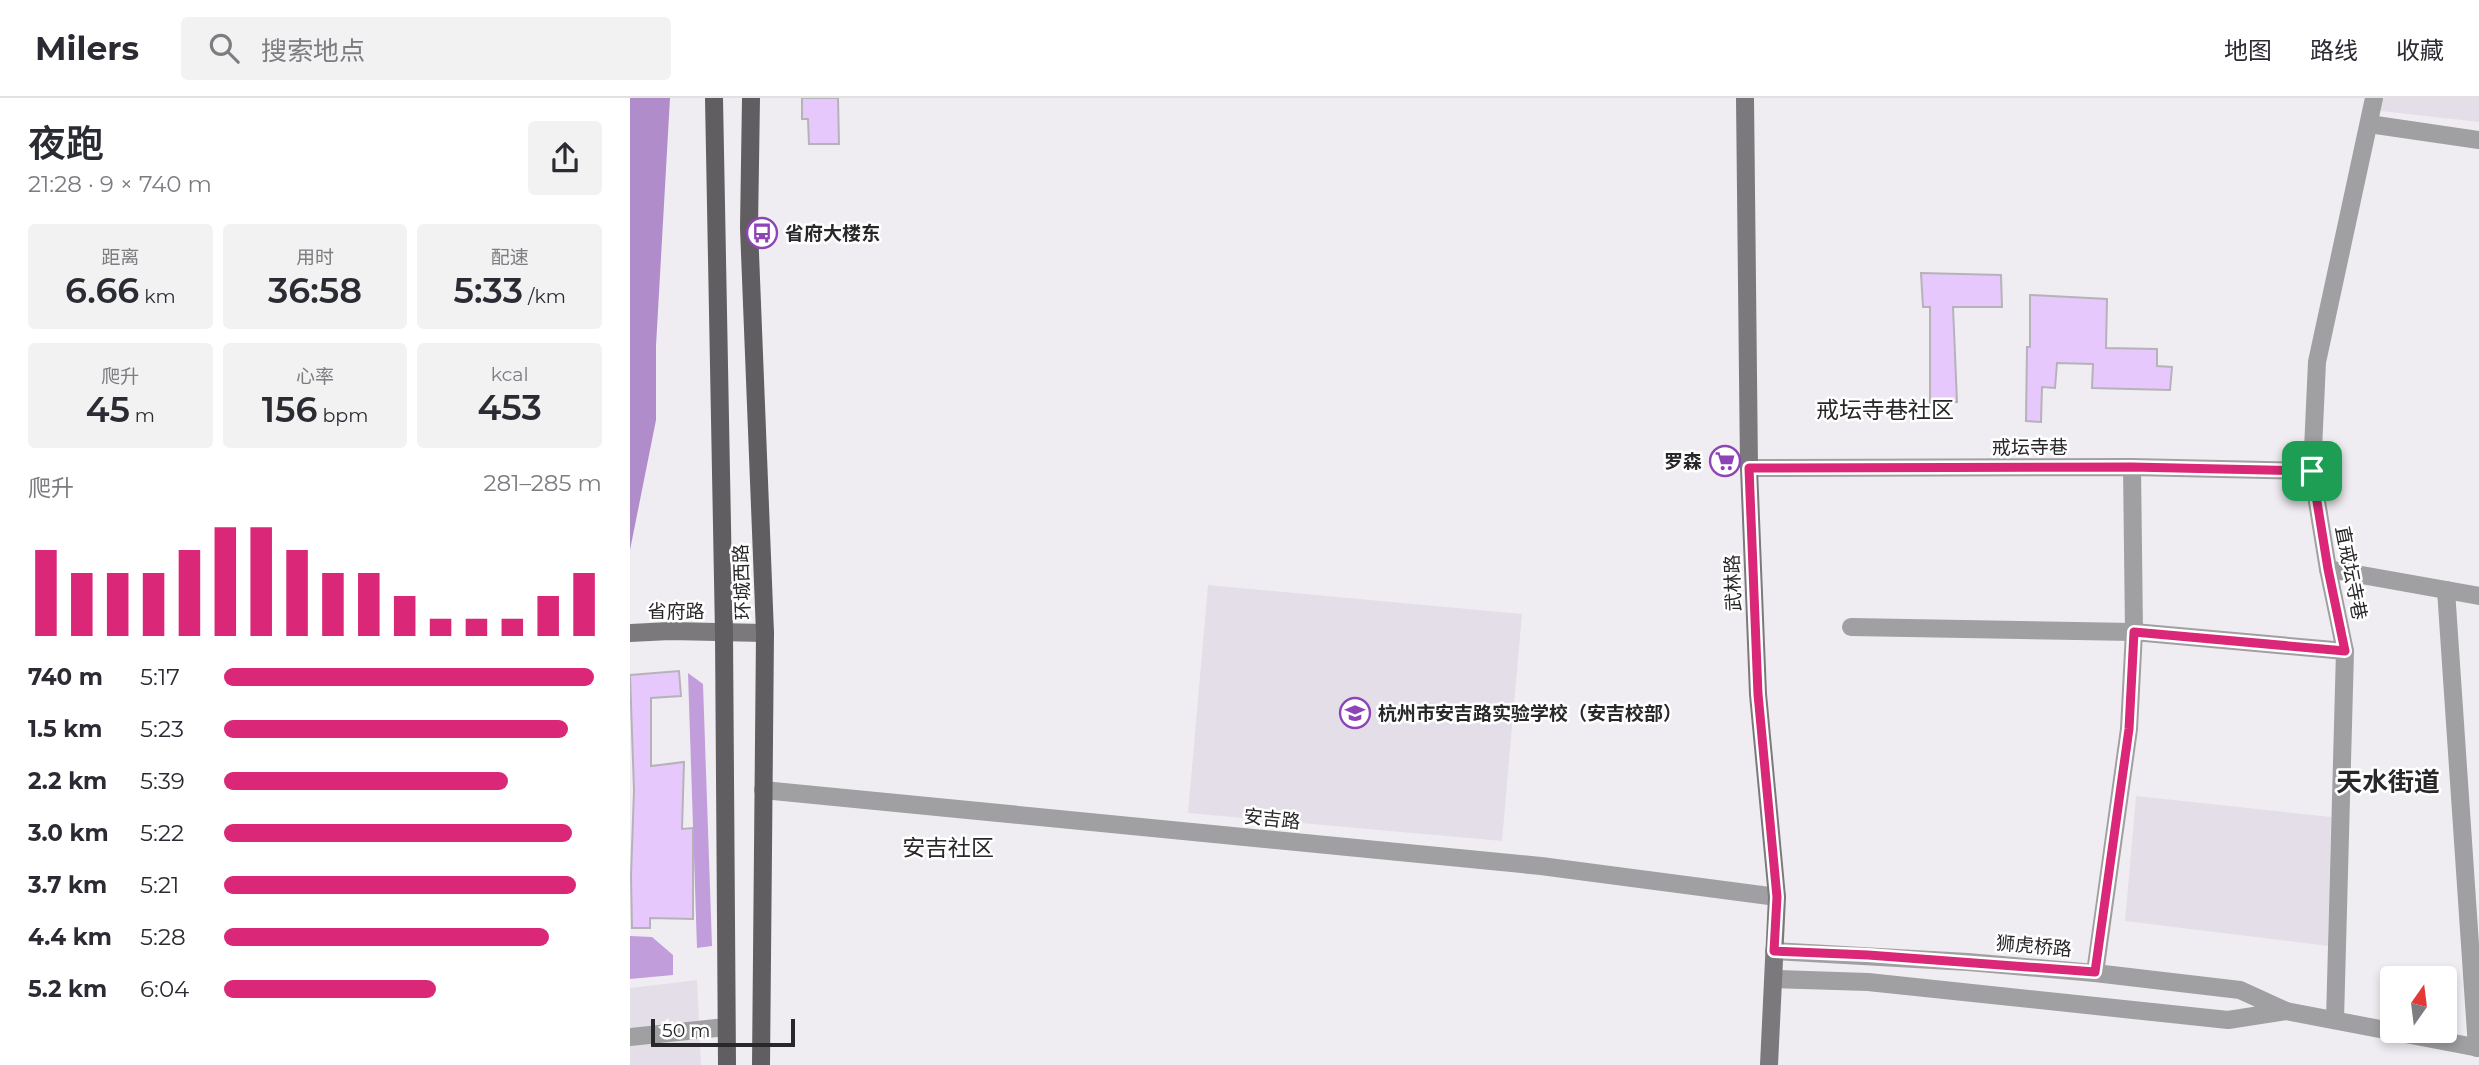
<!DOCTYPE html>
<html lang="zh">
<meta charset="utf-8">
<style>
body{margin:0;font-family:Montserrat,"Noto Sans SC",sans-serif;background:#f2f2f3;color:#2b2b33;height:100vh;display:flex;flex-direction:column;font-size:26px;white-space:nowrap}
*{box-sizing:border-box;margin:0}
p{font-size:23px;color:#7c7c81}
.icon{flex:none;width:38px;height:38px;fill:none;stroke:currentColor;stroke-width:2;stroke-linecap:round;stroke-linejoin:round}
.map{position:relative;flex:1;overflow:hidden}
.drawer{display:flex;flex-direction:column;background:#fff;width:630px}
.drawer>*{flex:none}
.needle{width:46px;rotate:14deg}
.controls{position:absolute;left:1750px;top:868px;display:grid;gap:14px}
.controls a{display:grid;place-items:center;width:77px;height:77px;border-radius:7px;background:#fff;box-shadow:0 4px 10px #0003;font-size:35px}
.scale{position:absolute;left:21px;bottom:18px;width:144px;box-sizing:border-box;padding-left:7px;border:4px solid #282729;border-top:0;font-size:19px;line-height:24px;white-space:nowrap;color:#282729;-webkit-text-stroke:5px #fff;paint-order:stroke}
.pin{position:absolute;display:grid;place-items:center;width:60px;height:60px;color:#fff;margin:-30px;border-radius:14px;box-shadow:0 4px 10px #0006}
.round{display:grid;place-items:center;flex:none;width:74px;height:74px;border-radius:7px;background:#f2f2f3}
.overview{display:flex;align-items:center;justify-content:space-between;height:119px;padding:0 28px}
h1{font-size:38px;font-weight:600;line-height:52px}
.stats{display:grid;grid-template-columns:repeat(3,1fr);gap:10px;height:119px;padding:7px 28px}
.stats div{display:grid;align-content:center;border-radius:7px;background:#f2f2f3;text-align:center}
.stats b{font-size:35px;font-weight:600}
.stats small{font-size:19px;font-weight:400}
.stats p{font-size:19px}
.chart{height:196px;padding:14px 28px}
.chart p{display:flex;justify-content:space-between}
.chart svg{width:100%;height:126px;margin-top:7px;stroke:#db2777;stroke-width:6}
ul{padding:0 28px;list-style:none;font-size:23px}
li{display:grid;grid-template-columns:112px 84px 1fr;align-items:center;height:52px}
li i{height:18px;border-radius:9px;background:#db2777}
header{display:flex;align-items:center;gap:42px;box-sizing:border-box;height:98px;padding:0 35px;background:#fff;border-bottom:2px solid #e1e1e2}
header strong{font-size:33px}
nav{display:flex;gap:38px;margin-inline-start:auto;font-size:24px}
.search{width:490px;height:63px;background:#f2f2f3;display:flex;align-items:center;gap:18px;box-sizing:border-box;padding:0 24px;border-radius:7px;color:#7c7c81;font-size:26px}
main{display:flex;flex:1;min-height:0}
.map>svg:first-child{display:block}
</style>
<header>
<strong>Milers</strong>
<div class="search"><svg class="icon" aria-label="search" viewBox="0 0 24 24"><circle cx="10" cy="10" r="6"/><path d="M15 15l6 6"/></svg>搜索地点</div>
<nav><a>地图</a><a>路线</a><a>收藏</a></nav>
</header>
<main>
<section class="drawer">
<div class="overview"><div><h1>夜跑</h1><p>21:28 · 9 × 740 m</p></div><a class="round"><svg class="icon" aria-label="share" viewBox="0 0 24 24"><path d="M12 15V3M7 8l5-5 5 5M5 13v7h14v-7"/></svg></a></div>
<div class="stats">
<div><p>距离</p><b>6.66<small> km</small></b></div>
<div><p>用时</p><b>36:58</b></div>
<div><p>配速</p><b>5:33<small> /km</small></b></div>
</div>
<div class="stats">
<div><p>爬升</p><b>45<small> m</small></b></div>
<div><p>心率</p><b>156<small> bpm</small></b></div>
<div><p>kcal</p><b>453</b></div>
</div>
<div class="chart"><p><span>爬升</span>281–285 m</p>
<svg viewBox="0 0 160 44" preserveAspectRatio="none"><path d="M5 44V14M15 44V22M25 44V22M35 44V22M45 44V14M55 44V6M65 44V6M75 44V14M85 44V22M95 44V22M105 44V30M115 44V38M125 44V38M135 44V38M145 44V30M155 44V22"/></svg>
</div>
<ul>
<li><b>740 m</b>5:17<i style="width:98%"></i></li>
<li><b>1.5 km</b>5:23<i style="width:91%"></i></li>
<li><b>2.2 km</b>5:39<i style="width:75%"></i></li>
<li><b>3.0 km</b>5:22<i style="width:92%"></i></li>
<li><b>3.7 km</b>5:21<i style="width:93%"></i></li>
<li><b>4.4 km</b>5:28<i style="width:86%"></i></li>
<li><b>5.2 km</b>6:04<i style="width:56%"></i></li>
</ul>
</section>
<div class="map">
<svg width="1849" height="967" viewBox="0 0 1849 967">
<rect width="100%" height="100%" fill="#f0edf2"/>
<!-- built -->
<g fill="#e4dee9">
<path d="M1745,0H1849V24L1742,12Z"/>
<path d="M578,487L892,516L872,743L558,715Z"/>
<path d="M1506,698L1701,719L1698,848L1495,823Z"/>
<path d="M67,882L71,967H0V890Z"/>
</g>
<!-- forest -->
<g fill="#c29ddc">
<path d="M58,575L73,586L82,848L67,850Z"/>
<path d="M0,838L22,839L43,857V877L0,881Z"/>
</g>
<!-- water -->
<path fill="#b18cca" d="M0,0H40L26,248V322L0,452Z"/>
<!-- building -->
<g fill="#e7c8fc" stroke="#b6b3b8" stroke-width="2">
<path d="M172,0H208L209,46H179L178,21H172Z"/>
<path d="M1291,175L1371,177L1372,209H1323L1327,304L1300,305V209H1293Z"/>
<path d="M1400,197L1477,201L1476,250L1527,251V268L1542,269L1540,292L1462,290L1463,266L1427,265L1425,290L1412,289L1411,324L1396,323L1397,249H1400Z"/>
<path d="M49,573L51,598L21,600V668L54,664L52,731L63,730V821L20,820V830H2L1,778L4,692L0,577Z"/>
</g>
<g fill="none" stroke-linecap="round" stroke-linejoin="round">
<!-- street -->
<g stroke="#a09fa1" stroke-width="18">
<path d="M1739,26L1849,42"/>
<path d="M1119,370L1502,369L1682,373"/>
<path d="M1698,471L1849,498"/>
<path d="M1816,492L1847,950"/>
<path d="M1221,529L1504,534L1715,553"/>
<path d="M133,692L911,768L1147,799"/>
<path d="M1144,853L1338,864L1465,875L1610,892L1656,913L1598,922L1238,884L1144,881"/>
<path d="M1465,875L1499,631L1504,534L1502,369"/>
<path d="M1656,913L1849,950"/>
<path d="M1705,922L1715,553L1698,471L1682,373L1687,264L1744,0"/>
<path d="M0,939L96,929"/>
</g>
<!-- secondary -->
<g stroke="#7b797c" stroke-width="18">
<path d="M1115,0L1119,370L1128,596L1147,799L1139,967"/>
<path d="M0,535L40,533L135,535"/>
</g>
<!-- primary -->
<g stroke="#605e61" stroke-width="18">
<path d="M84,0L94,535L97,967"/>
<path d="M121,0L119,130L135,535L131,967"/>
</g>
</g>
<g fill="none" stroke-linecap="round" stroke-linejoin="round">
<!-- route casing -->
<g stroke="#fff" stroke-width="14">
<path id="route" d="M1502,369L1682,373L1698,471L1715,553L1504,534L1499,631L1465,874L1238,857L1144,853L1147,799L1128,596L1119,370Z"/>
</g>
<!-- route -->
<use href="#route" stroke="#db2777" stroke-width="9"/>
</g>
<!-- icons -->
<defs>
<g id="bus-ring" transform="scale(1.575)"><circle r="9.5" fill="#fff" stroke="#8c44b6" stroke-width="1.5"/><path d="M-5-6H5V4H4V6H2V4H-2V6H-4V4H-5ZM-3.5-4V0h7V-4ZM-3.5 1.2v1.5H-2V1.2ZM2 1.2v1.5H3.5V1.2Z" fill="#8c44b6"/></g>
<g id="supermarket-ring" transform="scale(1.575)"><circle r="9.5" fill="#fff" stroke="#8c44b6" stroke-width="1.5"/><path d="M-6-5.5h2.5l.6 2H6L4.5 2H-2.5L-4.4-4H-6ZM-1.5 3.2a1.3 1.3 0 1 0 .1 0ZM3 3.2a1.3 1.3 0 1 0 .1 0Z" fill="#8c44b6"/></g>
<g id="school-ring" transform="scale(1.575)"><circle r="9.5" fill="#fff" stroke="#8c44b6" stroke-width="1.5"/><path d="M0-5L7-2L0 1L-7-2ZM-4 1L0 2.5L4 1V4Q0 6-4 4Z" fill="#8c44b6"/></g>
</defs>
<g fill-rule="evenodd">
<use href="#bus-ring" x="132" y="135"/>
<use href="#supermarket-ring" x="1095" y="363"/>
<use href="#school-ring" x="725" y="615"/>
</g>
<g text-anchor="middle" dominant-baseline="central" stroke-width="5" stroke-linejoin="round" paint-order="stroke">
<!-- poi labels -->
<g font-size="19" font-weight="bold" fill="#282729" stroke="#fff" text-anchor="start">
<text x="155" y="135">省府大楼东</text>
<text x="1072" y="363" text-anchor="end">罗森</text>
<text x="748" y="615">杭州市安吉路实验学校（安吉校部）</text>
</g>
<!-- street labels -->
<g font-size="19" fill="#282729" stroke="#fff">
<text x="1400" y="349">戒坛寺巷</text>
<text transform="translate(1721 475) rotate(79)">直戒坛寺巷</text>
<text transform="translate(112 484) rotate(-92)">环城西路</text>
<text transform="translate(1103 485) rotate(-92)">武林路</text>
<text x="46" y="513">省府路</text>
<text transform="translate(642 721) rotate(6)">安吉路</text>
<text transform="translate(1404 848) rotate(5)">狮虎桥路</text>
</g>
<!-- quarter labels -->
<g font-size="23" fill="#282729" stroke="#fff">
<text x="1255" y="312">戒坛寺巷社区</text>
<text x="318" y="750">安吉社区</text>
</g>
<!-- district labels -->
<g font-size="26" font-weight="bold" fill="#282729" stroke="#fff">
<text x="1758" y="684">天水街道</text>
</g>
</g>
</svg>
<div class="controls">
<a><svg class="needle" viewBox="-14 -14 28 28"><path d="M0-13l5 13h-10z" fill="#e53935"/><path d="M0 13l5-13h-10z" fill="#7c7c81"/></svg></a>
</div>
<div class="scale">50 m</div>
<div class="pin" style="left:1682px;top:373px;background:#1e9e55"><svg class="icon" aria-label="arrive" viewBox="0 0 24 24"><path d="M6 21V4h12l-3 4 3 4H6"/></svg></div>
</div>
</main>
